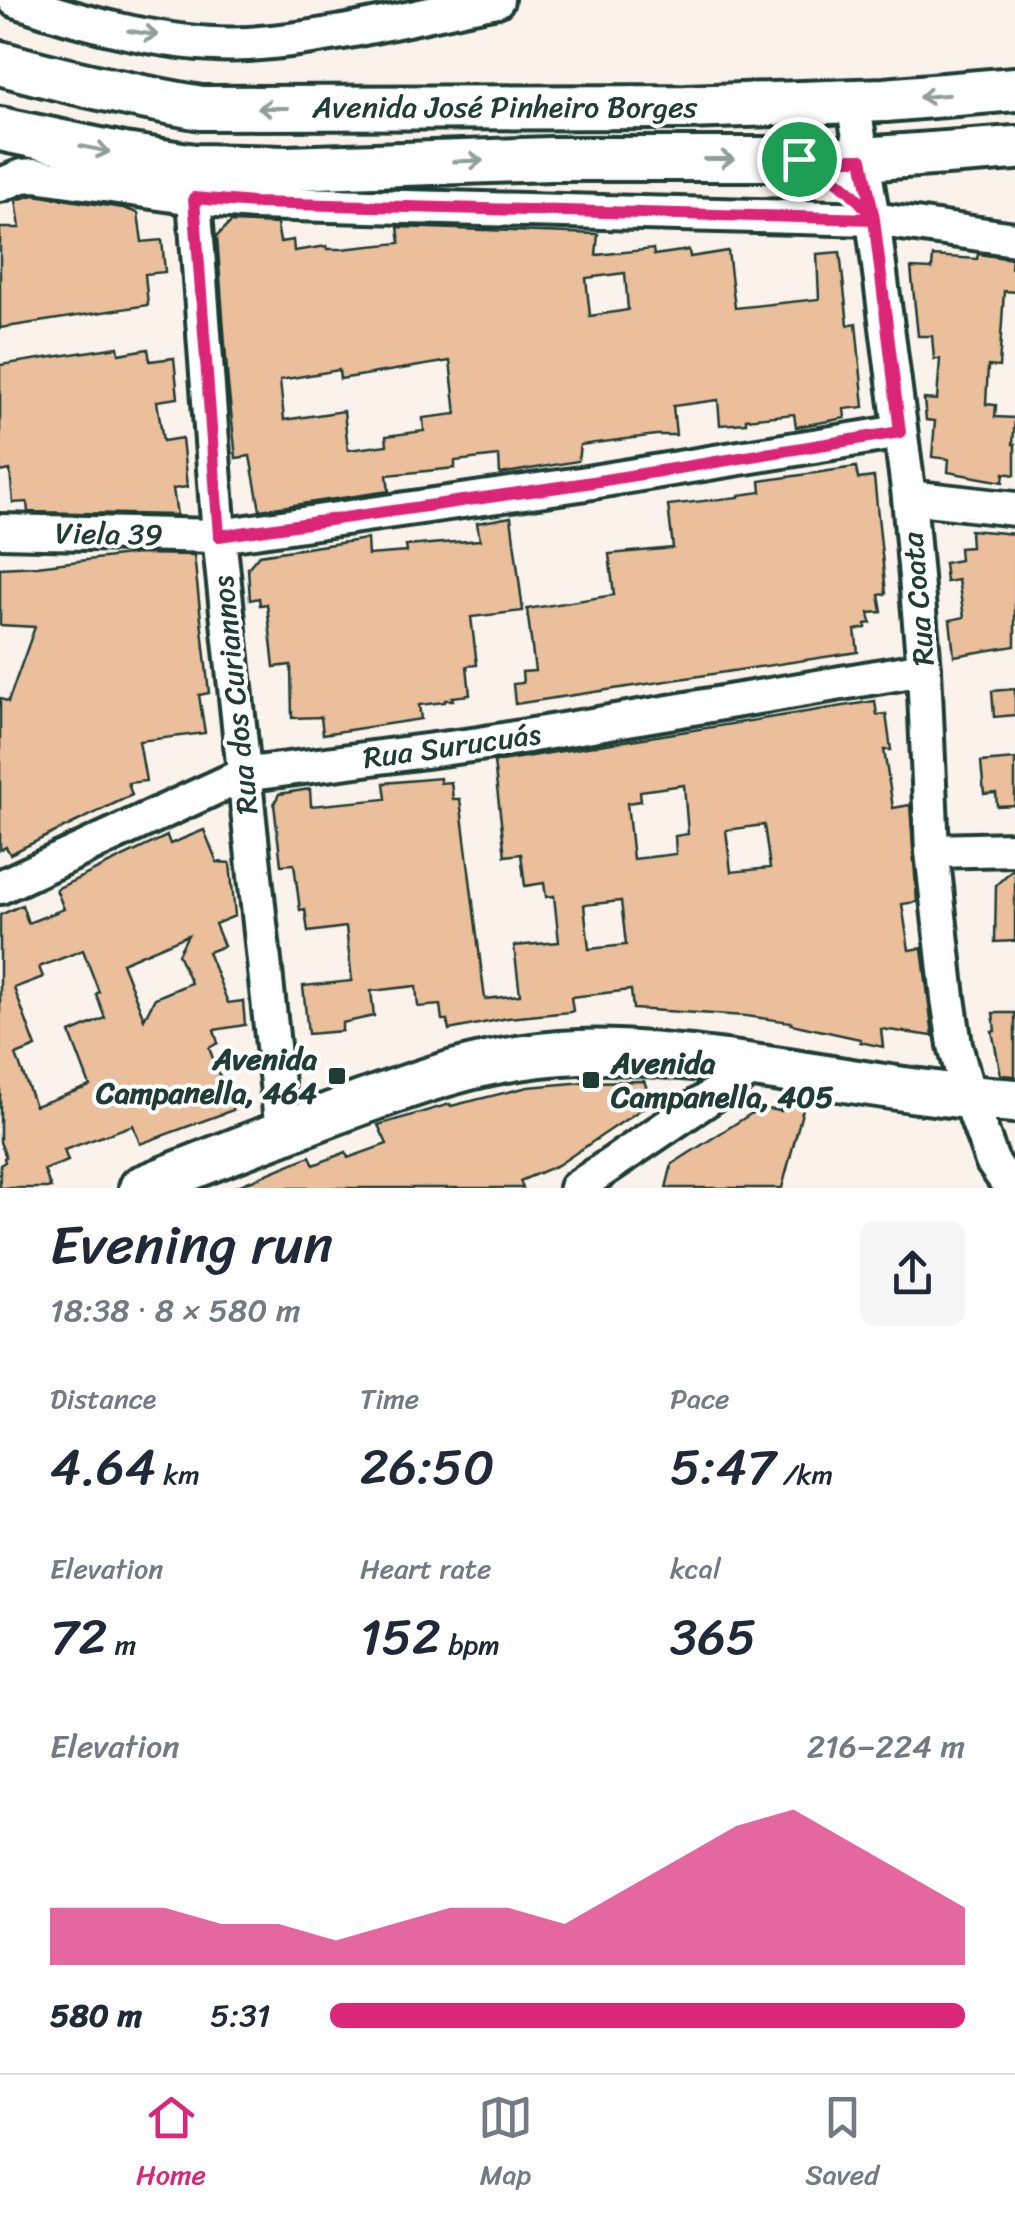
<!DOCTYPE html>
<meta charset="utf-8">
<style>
body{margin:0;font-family:Sriracha,sans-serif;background:#f6f6f7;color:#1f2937;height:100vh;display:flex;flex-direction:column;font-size:38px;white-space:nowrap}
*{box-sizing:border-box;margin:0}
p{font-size:32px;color:#747a83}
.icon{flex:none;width:55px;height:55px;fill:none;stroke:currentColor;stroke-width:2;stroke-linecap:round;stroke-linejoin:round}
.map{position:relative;height:1188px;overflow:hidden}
.drawer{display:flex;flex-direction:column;background:#fff;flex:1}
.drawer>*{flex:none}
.pin{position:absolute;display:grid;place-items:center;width:85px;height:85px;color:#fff;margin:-42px;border:5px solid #fff;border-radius:50%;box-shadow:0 2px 10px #0007}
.round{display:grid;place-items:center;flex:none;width:105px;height:105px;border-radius:15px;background:#f6f6f7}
.overview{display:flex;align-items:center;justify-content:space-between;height:170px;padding:0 50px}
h1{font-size:55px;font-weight:600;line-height:75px}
.stats{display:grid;grid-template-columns:repeat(3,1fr);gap:15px;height:170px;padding:10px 50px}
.stats div{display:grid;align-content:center}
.stats b{font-size:50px;font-weight:600}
.stats small{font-size:28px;font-weight:400}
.stats p{font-size:28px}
.chart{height:280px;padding:20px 50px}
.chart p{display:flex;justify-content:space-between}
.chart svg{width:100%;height:180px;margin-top:10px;fill:#db2777;opacity:.7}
ul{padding:0 50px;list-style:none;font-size:32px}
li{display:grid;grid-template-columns:160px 120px 1fr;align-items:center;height:75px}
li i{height:25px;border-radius:12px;background:#db2777}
.dock{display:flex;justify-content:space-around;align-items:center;height:140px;border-top:2px solid #e0e1e3;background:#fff;font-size:28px;color:#747a83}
.dock a{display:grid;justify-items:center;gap:5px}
.dock .current{color:#db2777}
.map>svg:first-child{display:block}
</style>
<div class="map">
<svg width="1015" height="1188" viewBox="0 0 1015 1188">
<rect width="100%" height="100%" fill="#fbf2eb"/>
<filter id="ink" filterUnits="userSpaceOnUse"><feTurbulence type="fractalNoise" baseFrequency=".01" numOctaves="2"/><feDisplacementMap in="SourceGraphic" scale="20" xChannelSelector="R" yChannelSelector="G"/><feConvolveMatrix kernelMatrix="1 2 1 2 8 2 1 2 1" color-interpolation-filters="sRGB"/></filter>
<g filter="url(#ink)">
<!-- building -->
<g fill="#ecbf9c" stroke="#1f3d34" stroke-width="2.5" fill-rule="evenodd">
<path d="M34,195L123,208L138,213L142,242L162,240L165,272L145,274L148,305L0,328V228H20L16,200Z"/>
<path d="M231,222L277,224L280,242L293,240L294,251L327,246V249H341L400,243L398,227L598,234L596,255L653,249L654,255L689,250L690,257L728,251L735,308L819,299L817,254L840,252L848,325L856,323L864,407L844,409L845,418L796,427L794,414L746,419V423L720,425L718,400L673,406L676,435H656L580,445L578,461L500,474L499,456L455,461V468L387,475L389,491L260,510L250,456L236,458L228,384L217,236ZM625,273L628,310L590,316L586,278ZM450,361L456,414L423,418L424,431L386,436L387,445L348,450L344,411L284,420L280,380L339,370L340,379Z"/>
<path d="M978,254L1012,259L1011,268L1015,269V292L1004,291L999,367L988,366L986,404L996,405L995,417L1015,418L1013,444H1015V475L1004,473L1003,482L948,472L949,459L932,457L935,421L926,420L924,399L937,400L940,359H934L932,336H918L911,268L932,269L933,256L977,259Z"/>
<path d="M118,347L119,354L148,349L150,361L174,358L178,398L157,401L163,441L182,438L187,487L173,489L177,515L28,512L27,502L13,503L10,470L0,472V365Z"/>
<path d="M856,467L858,479L874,477L886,594L879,595L882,612L869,613L871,623L866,624V628L855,630L858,652L515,704L513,684L523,683L522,672L535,671L527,609L614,595L609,554L673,548L668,505L739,497V495L761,492L760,481Z"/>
<path d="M511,517L523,611L471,617L477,665L467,666L470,695L452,697L453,700H445V702L419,705L421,719L323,734L321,717L292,718L291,665L274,667L267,604L260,605L259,598L250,600L248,568L259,555L367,539L368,555L407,552L406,546L480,540L477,523Z"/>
<path d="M970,530L1015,534V646L954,656L950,620L964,617L958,580L946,582L944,563L960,560L959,548L971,547Z"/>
<path d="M137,554L194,555L209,693L199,695L205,733L139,741L146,781L128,783L132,795L10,854L6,847L0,850V698L8,702L35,627L0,625V568L37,566Z"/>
<path d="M1015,689V715L994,717L992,691Z"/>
<path d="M875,701L877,715L886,714L891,750H884L893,808L910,805L917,902L902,904L909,950L922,948L933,1036L881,1029L883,1047L860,1042V1039L791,1024V1022L746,1016L633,1009L631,990L571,997L573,1011L570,1012L508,1018L449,1030L447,1020H442L440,1005L418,1007L416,986L371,991L374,1016L342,1023V1031L308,1034L303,986L352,981L346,927L308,932L305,909L300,910L294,864L281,865L274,804L279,794L310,789L311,806L386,799L384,783L440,778V783L451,782L453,799H460L485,999L520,995L514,946L559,942L554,896L546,897L544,883L525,886L521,854L505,856L494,762ZM684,785L688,834L675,836L676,854L633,859L627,803L641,801L640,791ZM764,825L770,868L731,872L726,830ZM621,901L626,945L589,949L584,905Z"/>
<path d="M1015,759V805L997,806L996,793L984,794L981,762Z"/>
<path d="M204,830L217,862L230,863L235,916L215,924L224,946L208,952L228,1003L243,1001L245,1025L214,1030L218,1043L209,1048L233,1110L140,1144L133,1125L64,1150L68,1161L44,1170L51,1188H0V1165L5,1162L4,1158L6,1157L0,1142V915L22,905L28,923L64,909L56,889L167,836L170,844ZM188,935L178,954L191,983L155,998L144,1019L122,963ZM83,950L99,992L96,994L105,1018L70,1033L90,1086L35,1106L16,1055L36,1047L14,988L43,977L39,967Z"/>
<path d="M1013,869H1015V941L995,942L996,885Z"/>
<path d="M993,1013H1015V1076L1001,1075L992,1031H995Z"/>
<path d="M644,1081L652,1102L558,1165L520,1181L523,1188H233L310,1156L314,1165L346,1152L348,1158L387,1144L378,1125L450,1104L451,1106L528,1087L585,1082Z"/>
<path d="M783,1101L804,1105L782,1188H666L672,1164L760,1108L781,1111Z"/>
</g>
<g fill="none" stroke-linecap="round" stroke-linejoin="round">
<!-- minor casing -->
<g stroke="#1f3d34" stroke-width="40">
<g id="minor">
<path d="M15,0C84,24 175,48 248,44C332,39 414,16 497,0"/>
<path d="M853,102L873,219L909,497L924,669L932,851L948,998L955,1045L969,1097L992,1161L1011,1188"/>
<path d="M0,185L22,176L35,175L194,198L254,203L873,219L1015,239"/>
<path d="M194,198L219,536L282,1131"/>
<path d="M909,497L1015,509"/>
<path d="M0,531L219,536L580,484L900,432"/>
<path d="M932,851L1015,849"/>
<path d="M0,887L243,775L479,744L924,669"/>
<path d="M576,1188L758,1065"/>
</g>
</g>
<!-- major casing -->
<g stroke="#1f3d34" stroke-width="50">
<g id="major">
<path d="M0,63C67,82 133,96 201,108L686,107L885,100L1015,89"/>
<path d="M0,129L124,155L194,166L287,168L551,159H862L1015,148"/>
<path d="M141,1188C207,1161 272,1136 339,1111C420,1081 491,1055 579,1052C617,1050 655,1055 693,1058C800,1070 907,1094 1015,1101"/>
</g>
</g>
<!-- minor -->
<use href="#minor" stroke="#fff" stroke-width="32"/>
<!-- major -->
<use href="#major" stroke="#fff" stroke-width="42"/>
</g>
<!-- one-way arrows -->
<defs><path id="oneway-shaft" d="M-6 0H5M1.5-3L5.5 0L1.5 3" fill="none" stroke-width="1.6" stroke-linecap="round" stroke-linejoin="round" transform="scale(2.5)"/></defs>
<g stroke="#8f9e9a">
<use href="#oneway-shaft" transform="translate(143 33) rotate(9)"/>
<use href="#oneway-shaft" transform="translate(934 96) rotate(175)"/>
<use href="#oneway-shaft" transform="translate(273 108) rotate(180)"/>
<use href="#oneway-shaft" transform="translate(95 149) rotate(12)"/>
<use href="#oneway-shaft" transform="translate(719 159)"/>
<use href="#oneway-shaft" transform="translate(468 161) rotate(-2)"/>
</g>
</g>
<g fill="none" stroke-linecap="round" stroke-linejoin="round" filter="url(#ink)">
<!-- route casing -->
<g stroke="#fff" stroke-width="20">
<path id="route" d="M799,159C831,173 854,191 874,219L900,432L580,484L219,536L194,198L254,203L874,219L862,159H799"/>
</g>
<!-- route -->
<use href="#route" stroke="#db2777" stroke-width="12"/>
</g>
<!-- markers -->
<g fill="#1f3d34" stroke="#fff" stroke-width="4">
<rect x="327" y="1066" width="20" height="20" rx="5"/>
<rect x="581" y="1070" width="20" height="20" rx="5"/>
</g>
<g text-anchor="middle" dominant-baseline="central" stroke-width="8" stroke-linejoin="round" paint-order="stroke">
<!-- street labels -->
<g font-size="30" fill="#1f3d34" stroke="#fff">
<text x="505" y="107">Avenida José Pinheiro Borges</text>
<text transform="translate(109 534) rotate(1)">Viela 39</text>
<text transform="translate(918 599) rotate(-95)">Rua Coata</text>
<text transform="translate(235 695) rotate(-96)">Rua dos Curiannos</text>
<text transform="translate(452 746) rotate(-8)">Rua Surucuás</text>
</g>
<!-- poi labels -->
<g font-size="30" font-weight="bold" fill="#1f3d34" stroke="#fff" text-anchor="end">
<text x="317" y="1059">Avenida<tspan x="317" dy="34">Campanella, 464</tspan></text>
<text x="611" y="1063" text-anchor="start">Avenida<tspan x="611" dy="34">Campanella, 405</tspan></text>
</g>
</g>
</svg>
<div class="pin" style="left:799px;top:159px;background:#1e9e55"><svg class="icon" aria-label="arrive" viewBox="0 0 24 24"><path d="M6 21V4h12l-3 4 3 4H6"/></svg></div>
</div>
<section class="drawer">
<div class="overview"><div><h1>Evening run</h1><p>18:38 · 8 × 580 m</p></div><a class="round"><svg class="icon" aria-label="share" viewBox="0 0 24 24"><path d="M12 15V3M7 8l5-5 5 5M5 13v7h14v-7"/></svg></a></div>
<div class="stats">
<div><p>Distance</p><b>4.64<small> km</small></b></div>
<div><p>Time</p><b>26:50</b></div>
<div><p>Pace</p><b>5:47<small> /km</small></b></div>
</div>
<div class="stats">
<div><p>Elevation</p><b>72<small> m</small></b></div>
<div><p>Heart rate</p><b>152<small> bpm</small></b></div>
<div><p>kcal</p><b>365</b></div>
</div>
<div class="chart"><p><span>Elevation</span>216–224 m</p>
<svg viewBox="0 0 160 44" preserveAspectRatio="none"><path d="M0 44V30L10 30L20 30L30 34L40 34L50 38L60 34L70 30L80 30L90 34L100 26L110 18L120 10L130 6L140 14L150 22L160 30V44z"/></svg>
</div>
<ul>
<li><b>580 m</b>5:31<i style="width:100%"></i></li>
</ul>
</section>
<nav class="dock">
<a class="current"><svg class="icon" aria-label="home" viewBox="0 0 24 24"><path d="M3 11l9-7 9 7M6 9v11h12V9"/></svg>Home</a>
<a><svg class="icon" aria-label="map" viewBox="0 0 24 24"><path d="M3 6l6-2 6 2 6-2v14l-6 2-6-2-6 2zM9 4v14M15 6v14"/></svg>Map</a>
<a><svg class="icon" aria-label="saved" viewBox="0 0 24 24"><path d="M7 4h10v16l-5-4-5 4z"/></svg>Saved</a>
</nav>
